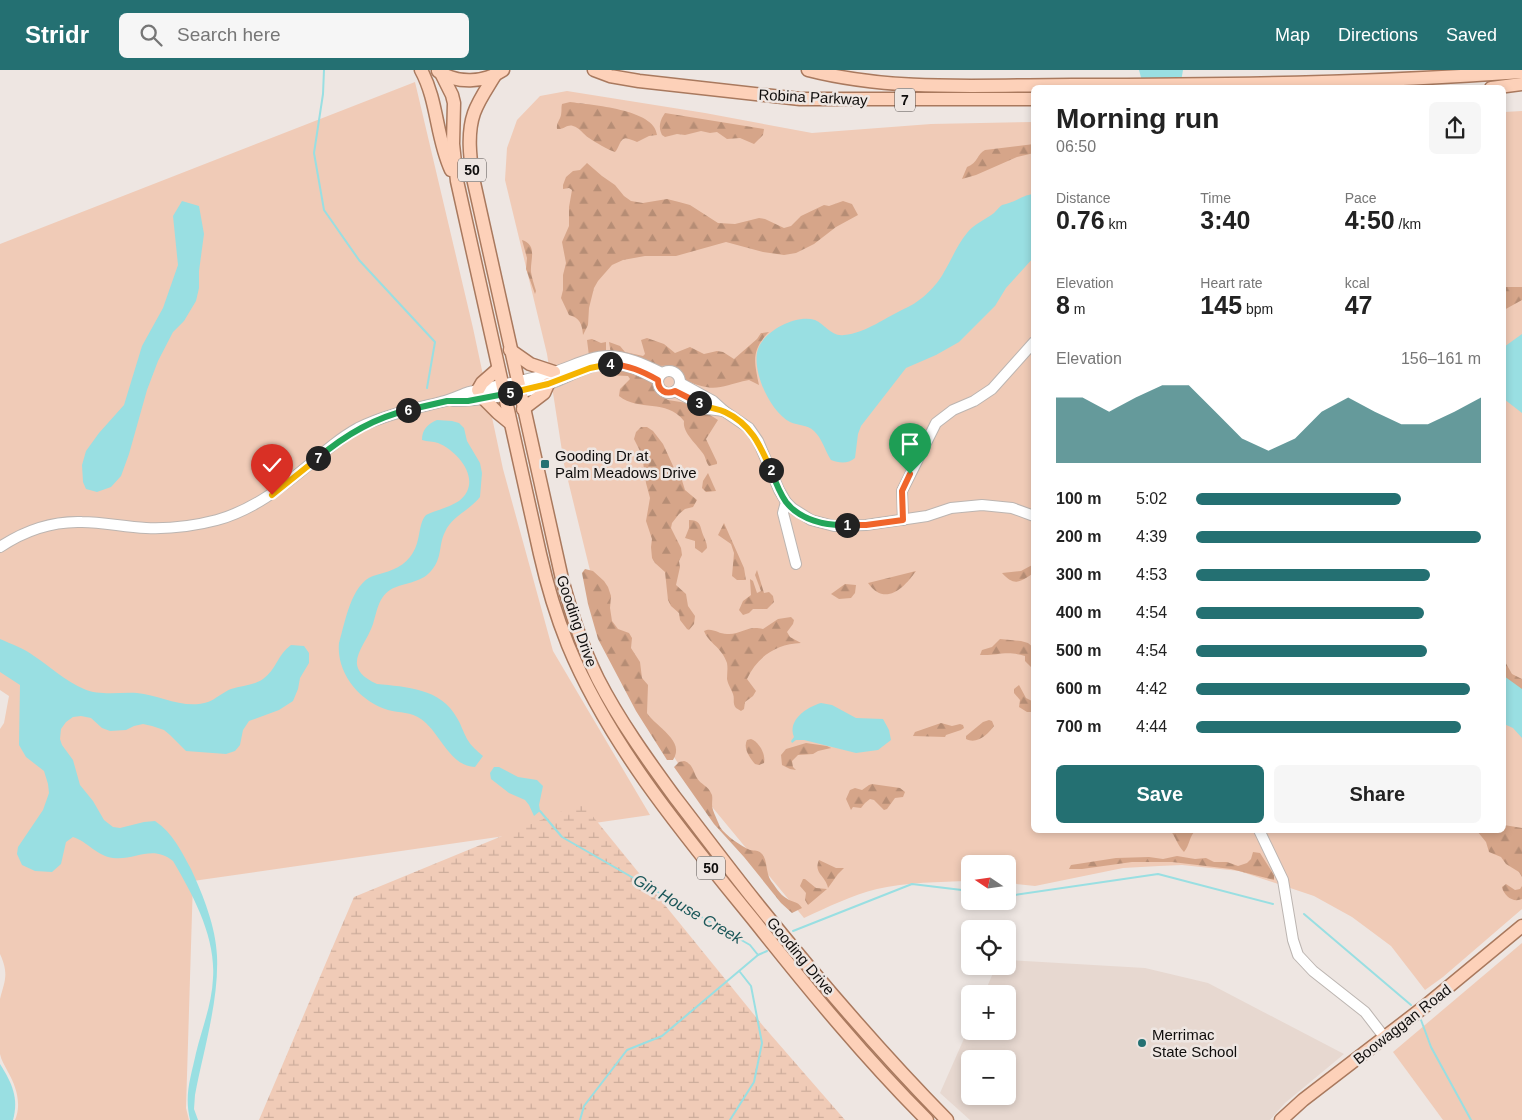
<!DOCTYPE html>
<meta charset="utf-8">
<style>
body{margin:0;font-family:Arial,sans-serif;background:#f6f6f6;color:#222;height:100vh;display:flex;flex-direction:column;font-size:19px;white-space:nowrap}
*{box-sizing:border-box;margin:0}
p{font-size:16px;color:#767676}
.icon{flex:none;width:28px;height:28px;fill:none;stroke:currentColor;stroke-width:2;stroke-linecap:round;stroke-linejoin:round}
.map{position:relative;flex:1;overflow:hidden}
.side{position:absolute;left:1031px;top:15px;width:475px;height:748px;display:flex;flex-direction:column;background:#fff;border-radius:8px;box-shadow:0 2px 8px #0003}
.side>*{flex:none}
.needle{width:32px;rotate:283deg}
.fabs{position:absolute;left:961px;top:785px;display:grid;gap:10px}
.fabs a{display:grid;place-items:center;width:55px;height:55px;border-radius:8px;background:#fff;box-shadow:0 2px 8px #0003;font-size:25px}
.pin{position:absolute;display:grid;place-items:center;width:42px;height:42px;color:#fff;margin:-51px -21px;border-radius:50% 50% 50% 0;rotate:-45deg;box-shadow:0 0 5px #0007}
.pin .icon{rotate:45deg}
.km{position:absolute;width:25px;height:25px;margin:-12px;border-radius:50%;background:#222;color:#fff;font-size:14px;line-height:25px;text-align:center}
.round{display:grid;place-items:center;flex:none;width:52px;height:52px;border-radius:8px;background:#f6f6f6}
.headline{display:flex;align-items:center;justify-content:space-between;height:85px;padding:0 25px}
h1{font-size:28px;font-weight:700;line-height:38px}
.figures{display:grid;grid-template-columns:repeat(3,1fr);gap:8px;height:85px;padding:5px 25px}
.figures div{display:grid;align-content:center}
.figures b{font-size:25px;font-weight:700}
.figures small{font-size:14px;font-weight:400}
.figures p{font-size:14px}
.chart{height:140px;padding:10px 25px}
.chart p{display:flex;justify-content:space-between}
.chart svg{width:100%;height:90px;margin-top:5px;fill:#247072;opacity:.7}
.button{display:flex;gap:10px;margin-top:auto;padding:10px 25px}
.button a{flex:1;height:58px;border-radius:8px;background:#247072;color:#fff;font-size:20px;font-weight:700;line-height:58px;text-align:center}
.button a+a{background:#f6f6f6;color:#222}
ul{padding:0 25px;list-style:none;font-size:16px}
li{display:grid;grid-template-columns:80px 60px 1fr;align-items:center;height:38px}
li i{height:12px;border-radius:6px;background:#247072}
header{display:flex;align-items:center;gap:30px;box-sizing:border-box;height:70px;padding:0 25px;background:#247072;color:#fff}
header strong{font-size:24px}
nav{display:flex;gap:28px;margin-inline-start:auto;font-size:18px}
.search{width:350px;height:45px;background:#f6f6f6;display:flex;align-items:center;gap:12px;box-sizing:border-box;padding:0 18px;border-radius:8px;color:#767676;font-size:19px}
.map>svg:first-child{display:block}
</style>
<header>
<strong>Stridr</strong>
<div class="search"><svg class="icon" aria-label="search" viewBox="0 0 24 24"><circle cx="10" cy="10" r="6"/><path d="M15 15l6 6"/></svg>Search here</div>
<nav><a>Map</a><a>Directions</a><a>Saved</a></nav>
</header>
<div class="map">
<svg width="1522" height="1050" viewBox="0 0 1522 1050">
<defs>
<pattern id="forest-firs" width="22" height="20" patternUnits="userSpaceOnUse" patternTransform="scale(1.25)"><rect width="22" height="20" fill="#d6a589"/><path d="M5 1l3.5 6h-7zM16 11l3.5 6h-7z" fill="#b68d75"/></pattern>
<pattern id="wetland-marsh" width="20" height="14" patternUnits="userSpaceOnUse" patternTransform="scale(1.25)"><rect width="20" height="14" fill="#f0cbb7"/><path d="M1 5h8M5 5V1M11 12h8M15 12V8" fill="none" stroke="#cdad9c"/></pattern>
</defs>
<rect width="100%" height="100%" fill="#eee6e2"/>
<!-- built -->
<path fill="#e7d8d0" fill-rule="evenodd" d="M1008,890L1145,898L1208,913L1344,984L1285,1033L1270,1050H970L940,1023L970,955V961H1008V924H984L996,896H1008ZM970,989H1008V1026H970Z"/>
<!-- grass -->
<g fill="#f0cbb7">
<path d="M415,12L473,258L503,399L553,581L650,745L193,811L186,1038L189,1050H15C22,1034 16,1016 8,1002C5,996 1,990 0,984C0,975 0,937 0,929C5,910 9,904 0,884V659L4,653L9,626L0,620V174Z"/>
<path d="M567,21L705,43L812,63L931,54L1034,52V760H1504V42L1522,41V839L1443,907L1425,920L1391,876L1352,847L1314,826L1239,801L1182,795L1159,796L1123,798L1035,816L1008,813V794H970V811C939,812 907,812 877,819C852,825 828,837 804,848L684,703L632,619L596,525L564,394L547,284L505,110L507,78L517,50L540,26Z"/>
<path d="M1522,873V1050H1443L1393,982Z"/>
</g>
<!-- forest -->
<g fill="url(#forest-firs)">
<path d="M570,32C591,35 655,39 657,65L649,66L637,72C635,71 632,70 629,69C620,65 620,77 615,82C606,79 597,73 589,68C584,65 579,57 573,56C567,54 564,60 557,59C556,53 560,50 561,45C562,40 561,38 562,34Z"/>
<path d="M665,43L764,59L763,65L754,74L740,68L727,69L717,62L710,63L701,61L685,65L677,64L665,67L662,65C658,57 660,50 665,43Z"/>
<path d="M1034,74V83L1017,87L976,105L962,109L967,97C978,93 977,84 985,80Z"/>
<path d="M587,93L602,106L615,115L624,126L631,131L643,133L667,129L679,132L690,135L718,153L735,154L759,148L765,149L784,158L791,156L801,146L824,135L829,136L843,131L852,134L858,145L836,157L814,174L796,183L784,185L763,182L726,172L676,186H645L623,190L612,195L598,211L594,218L589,238L588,255L583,265C582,254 580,248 569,245L561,228L563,220V205L566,193L562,172L569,156V137L572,120L569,118L563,119V115L566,107L573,101L580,100Z"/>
<path d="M522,170C538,175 530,190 531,202C532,208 534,215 536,221L535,224L526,199L527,188Z"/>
<path d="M1504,217H1522V230L1504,240Z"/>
<path d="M769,262C751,280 754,291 759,315L749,310C719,316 717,324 685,310C680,298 673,295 660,296L611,284L609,272L620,276L625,282L643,286L645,284L641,270L647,268L664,274L675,283L690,277L704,284L717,281L723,282L734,289L757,269L761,263Z"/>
<path d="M592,269L601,273L606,272V283L589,286L587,270Z"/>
<path d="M608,298L633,301L652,312L654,318L658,324L668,330L687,333L698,341L707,343L718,350L706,369L717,392V394L709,396C706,392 706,389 704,385C698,375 682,363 684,351C666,328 639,342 619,326L620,319L630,309L628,306L608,305Z"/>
<path d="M641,357H647L653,361L663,374L674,398L680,404L685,420L697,430L693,437L685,439L679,444L672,453L671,458L681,478L682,485L679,491L680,497L676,515L686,524L688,536L695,546L694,554L689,560L687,559L680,550L679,543L671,536L668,530L665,502L655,493L652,488L651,477L652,469L646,451L650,428L646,413L642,385L634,369L636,362Z"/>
<path d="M708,403L716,421L706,422L702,418L703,411Z"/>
<path d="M689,450C699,450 700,454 702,462C704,468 707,472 707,478L702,483L695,478V471L685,468L689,458Z"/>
<path d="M724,453L744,498L746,510H737L732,506L734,483L731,474L718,465Z"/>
<path d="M1034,494V503C1019,512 1015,517 1002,503L1021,501Z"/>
<path d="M585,499L593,501L604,511L608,517L611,526L610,538L612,551L618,559L629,563L632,568L631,578L640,592L642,608L648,615L647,643C656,657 686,671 673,690H667L636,641L598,569L588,534L582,503Z"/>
<path d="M757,500L764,523L769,522L773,526L774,532L767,539H753L749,543L743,545L739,540L743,531L751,525L750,509L753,511L757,523L761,521L755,505Z"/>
<path d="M916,501C904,518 885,537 868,513Z"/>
<path d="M845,514L856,515L855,523L851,528L839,529L831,524Z"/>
<path d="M791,547L794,550L793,554L787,562L790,567L801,573C776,574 757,587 747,609L756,621L753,626L745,632L744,639L741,641L736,638C732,633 735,629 733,624C731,618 728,615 727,609C727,604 728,599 727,593C721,576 709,574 704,561C712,557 718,564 727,564C742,565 746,555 763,559L778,549Z"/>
<path d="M1000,569L1021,571L1028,573L1034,578V600L1025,591V586C1005,580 998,586 980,585L982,580L992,577Z"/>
<path d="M1504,590L1512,604L1522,609V622L1504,609Z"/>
<path d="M1019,615L1026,628L1034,632V642H1027L1019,637L1020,630L1014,623V619Z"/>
<path d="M989,650L992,651L994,656C988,664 977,675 966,669V666L983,652Z"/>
<path d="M941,653L952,656L960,654L963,655L964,658L961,660L946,665L945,667L913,666L915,662Z"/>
<path d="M751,669C759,672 766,684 764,693L759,695L755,694C749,687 743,678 747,670Z"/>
<path d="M806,673L827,676L831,678L818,681L813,684L798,685L792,691L793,697L796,700L790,699L782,695L781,685L786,679Z"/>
<path d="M684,691C693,694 693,701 697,708C701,715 708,715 712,725C713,730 711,735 713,740C713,741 720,756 720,757C726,766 741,776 750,780C755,781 758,780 761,783C768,789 765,801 771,811C775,816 780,825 786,828C792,833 797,830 802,838L792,843L781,833L744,787L714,754L674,697L679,692Z"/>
<path d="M872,714L900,718L905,722L903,727L895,728L887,739L884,740L874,730L870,729L865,733L861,738L853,737L851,740L846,729L850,720L855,718L862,720L869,715Z"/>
<path d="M1504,755L1522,758V807L1519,802L1506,794L1501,787L1489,782L1486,772L1477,761L1504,760Z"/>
<path d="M1170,760H1196C1189,766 1190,775 1184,782C1177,775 1176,767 1170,760Z"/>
<path d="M1253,782L1260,783L1274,805V810L1231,799L1172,792H1132L1082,799H1069L1071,795L1116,788L1149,787L1163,789L1177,786L1195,789L1206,788L1214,792H1227L1238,796L1247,793L1251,789Z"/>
<path d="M819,790L836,798H844L838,804L828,818C826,806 813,803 819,790Z"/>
<path d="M803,809H805L816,818L827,819L808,835L805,830L806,823L800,816Z"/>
<path d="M1506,814L1515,820L1520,819L1522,816V829C1513,833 1504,826 1502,817Z"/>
</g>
<!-- wetland -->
<path fill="url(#wetland-marsh)" d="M582,733L764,957L845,1050H259L354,827Z"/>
<!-- water -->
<g fill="#99dfe2">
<path d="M1139,0H1183L1180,17L1143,15Z"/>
<path d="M1034,124V187L1006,218L995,236L959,272L936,285L906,298L861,356L858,364L855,388C848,394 839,393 831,390C825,381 822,368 814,361C807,354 798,356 790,352C770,342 751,300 758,279C764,261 796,244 815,250C825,254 831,267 844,265C866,263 886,247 906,238C920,232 937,216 944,202C952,189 957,175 967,163C974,154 985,150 994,143C997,140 999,137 1002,135C1005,134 1007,134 1009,133C1019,130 1023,125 1034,124Z"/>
<path d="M182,131L199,136L204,164L199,201V218L196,231L184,251L173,262L158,291L147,320L129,384L121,406L111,417L97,422L86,419L83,412L82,395L86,381L99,363L124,335L142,276L163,238L178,195L173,146Z"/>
<path d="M1522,264V343L1504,329V277Z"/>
<path d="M437,350L452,351L459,353L464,358L467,371L480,393L482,403L480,427C470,440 451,447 445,462C438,476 443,487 431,501C420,514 403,512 390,520C378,528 377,542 373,554C365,578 339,597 377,614C406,617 441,618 457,648C461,654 463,662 467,669C471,676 477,681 483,686L475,697C449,696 440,662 421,649C411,642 400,643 388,640C360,632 336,603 339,573C345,553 351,514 373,506C386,502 401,499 410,487C422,472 417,455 426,445C437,440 450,437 459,431C484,411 458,381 438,373C433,371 427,372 422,370C422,359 428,354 437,350Z"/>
<path d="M0,569C11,574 24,578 34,586C51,597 65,611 84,619C100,626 120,622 137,623C160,625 184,640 208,632C216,629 223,622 231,619C242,615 253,616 263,609C276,600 278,584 291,575L304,576L309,583V593L300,608L298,619L293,631L279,640L249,651L243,660L240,675L235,681L226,684L186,681L170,665L164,660L152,656L143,654L134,656L126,660L110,661L102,658L91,648L81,646L73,647L66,652L61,659L60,669L62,675L73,690L80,715L93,731L104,750L113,757L120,758L144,752L155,751C173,763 181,781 191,799C203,825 216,857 217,886C219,931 203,982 195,1025L194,1039L198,1050H190C184,1024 191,1007 196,983C202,958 212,934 213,908C216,867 193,825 173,791C152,774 135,791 113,788C97,786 88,772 73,767L66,772L61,794L52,802L35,801L22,795L17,784L18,777L43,740L49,723L48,714L44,701L26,687L19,675L20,615L0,602Z"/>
<path d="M1504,606L1522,619V668L1513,658L1504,654Z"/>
<path d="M821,633L832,635L856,648L883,649L889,660L891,670L878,680L856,683L804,670H796L792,673L791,671L794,667C787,650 807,637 821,633Z"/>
<path d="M494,697H499L518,707L537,710L543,716L539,735L540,741L534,746L529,735L525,730L509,723L491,709L490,703Z"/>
<path d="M0,994C12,1013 19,1028 13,1050H0Z"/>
</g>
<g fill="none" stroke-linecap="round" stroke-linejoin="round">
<!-- stream -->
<g stroke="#99dfe2" stroke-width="2">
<path d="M324,0L323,24L314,83L324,140L359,190L435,272L427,318"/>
<path d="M540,741L562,767L750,875L758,885L662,966L627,980L584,1036L580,1050"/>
<path d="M1008,826L1158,804L1273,834"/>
<path d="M1304,844L1411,935"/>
<path d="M793,861L912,814L970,821"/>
<path d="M758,885L767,881"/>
<path d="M1421,950L1431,977L1471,1050"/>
<path d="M730,1050L754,1012L762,973L751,916L740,902"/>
</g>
<!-- minor casing -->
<g stroke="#bcb5b1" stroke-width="12">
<g id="minor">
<circle cx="669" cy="312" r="11"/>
<path d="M680,313L713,331L724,341L749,358L758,371L779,420L786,432L792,438L811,450L834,456L866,455L927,446L951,438L982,435L1012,438L1034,446"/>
<path d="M675,321L708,339L724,341"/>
<path d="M453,331C484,331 523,324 552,313C569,307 588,295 607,294C626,293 641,301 658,310"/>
<path d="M786,432L783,443L796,494"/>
<path d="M903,450L902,421L936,353L953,340L974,331L992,319L1034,272"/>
<path d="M0,477C24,461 52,451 82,452C103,452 124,457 146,458C169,459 194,456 217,450C253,440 281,418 310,394C325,381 340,368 358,358C384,345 413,339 441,332C451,330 460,325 469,322C497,315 527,311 554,302C571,297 590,286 608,286C627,286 645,295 662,303"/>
<path d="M1259,760L1283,810L1293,870L1298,885L1313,901L1365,942L1385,968"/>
</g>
</g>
<!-- major casing -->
<g stroke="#a9795e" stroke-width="15">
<g id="major">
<path d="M421,0C438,31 436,68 451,100"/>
<path d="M594,0L610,6L639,11L800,29H1034"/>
<path d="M808,0C894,22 983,15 1072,15C1222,15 1372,13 1522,2"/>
<path d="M438,1C457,14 484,13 503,0"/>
<path d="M441,3L452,25L454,33L453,74L457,111L540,484C547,515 556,545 568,575C610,677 687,768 756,853C810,921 866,989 927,1050"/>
<path d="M495,5C488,17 479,29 474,43C467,63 470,87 473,108L562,509C571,543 582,577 598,609C619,650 647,689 674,726C701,761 727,796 755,831C816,907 879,981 947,1050"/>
<path d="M1491,18L1522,14"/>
<path d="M510,280L530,294L554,302"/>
<path d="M478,320L482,313L498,299"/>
<path d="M484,329L498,343L509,352"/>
<path d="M523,339L544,323L548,314"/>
<path d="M1281,1050L1303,1030L1424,937L1522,856"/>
</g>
</g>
<!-- minor -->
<use href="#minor" stroke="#fff" stroke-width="10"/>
<!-- major -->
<use href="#major" stroke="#fdd1b9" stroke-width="12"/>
</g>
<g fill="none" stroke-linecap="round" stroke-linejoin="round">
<!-- split-1 casing -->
<g stroke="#fff" stroke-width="10">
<path id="split-1" d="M847,455H866L903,450L902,421L910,404"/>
</g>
<!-- split-2 casing -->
<g stroke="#fff" stroke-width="10">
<path id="split-2" d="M771,400C775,411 779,422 786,432C800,450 826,456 847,455"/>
</g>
<!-- split-3 casing -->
<g stroke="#fff" stroke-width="10">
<path id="split-3" d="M699,333C709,339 717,338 725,342C751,354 760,375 771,400"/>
</g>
<!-- split-4 casing -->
<g stroke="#fff" stroke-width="10">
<path id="split-4" d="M610,294C628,295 642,301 658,310C658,321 666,325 675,321L699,333"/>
</g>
<!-- split-5 casing -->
<g stroke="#fff" stroke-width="10">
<path id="split-5" d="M510,323L548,314L590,298L610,294"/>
</g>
<!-- split-6 casing -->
<g stroke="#fff" stroke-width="10">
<path id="split-6" d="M408,340L447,331H468L510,323"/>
</g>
<!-- split-7 casing -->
<g stroke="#fff" stroke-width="10">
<path id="split-7" d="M318,388C345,365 374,348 408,340"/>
</g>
<!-- split-8 casing -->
<g stroke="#fff" stroke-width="10">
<path id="split-8" d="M272,425L318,388"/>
</g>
<!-- split-1 -->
<use href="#split-1" stroke="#f0652b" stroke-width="6"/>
<!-- split-2 -->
<use href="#split-2" stroke="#22a559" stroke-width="6"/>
<!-- split-3 -->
<use href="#split-3" stroke="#f5b400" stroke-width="6"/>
<!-- split-4 -->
<use href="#split-4" stroke="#f0652b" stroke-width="6"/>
<!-- split-5 -->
<use href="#split-5" stroke="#f5b400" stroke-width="6"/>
<!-- split-6 -->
<use href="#split-6" stroke="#22a559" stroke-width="6"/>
<!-- split-7 -->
<use href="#split-7" stroke="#22a559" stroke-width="6"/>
<!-- split-8 -->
<use href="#split-8" stroke="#f5b400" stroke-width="6"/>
</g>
<!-- markers -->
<g fill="#247072" stroke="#eee6e2" stroke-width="2">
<rect x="540" y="389" width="10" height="10" rx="2.5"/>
<circle cx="1142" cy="973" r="5"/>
</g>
<g text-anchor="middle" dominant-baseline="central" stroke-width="5" stroke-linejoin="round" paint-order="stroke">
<!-- shield labels -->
<g fill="#eee6e2" stroke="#524e4c" stroke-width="1">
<rect x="895" y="18.5" width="20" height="23" rx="4"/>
<rect x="458" y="88.5" width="28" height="23" rx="4"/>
<rect x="697" y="786.5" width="28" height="23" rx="4"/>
</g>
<g font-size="14" font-weight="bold" fill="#0f0d0c">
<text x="905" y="30">7</text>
<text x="472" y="100">50</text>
<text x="711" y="798">50</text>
</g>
<!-- street labels -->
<g font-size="15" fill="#0f0d0c" stroke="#eee6e2">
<text transform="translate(813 27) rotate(3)">Robina Parkway</text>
<text transform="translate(577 551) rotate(71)">Gooding Drive</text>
<text transform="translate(801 886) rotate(50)">Gooding Drive</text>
<text transform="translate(1402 954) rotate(-38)">Boowaggan Road</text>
</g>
<!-- poi labels -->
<g font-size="15" fill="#0f0d0c" stroke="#eee6e2" text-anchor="start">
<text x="555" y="385">Gooding Dr at<tspan x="555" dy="17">Palm Meadows Drive</tspan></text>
<text x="1152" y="964">Merrimac<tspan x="1152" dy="17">State School</tspan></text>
</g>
<!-- water labels -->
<g font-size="16" font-style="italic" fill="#1b5759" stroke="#eee6e2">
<text transform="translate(688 839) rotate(30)">Gin House Creek</text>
</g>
</g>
</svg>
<div class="fabs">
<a><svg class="needle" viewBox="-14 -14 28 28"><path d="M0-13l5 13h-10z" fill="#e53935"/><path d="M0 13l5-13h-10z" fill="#767676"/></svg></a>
<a><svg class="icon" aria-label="locate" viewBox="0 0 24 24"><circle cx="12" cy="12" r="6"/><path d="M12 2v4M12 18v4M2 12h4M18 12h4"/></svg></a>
<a>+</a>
<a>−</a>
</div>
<div class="pin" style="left:910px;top:404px;background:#1e9e55"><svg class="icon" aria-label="arrive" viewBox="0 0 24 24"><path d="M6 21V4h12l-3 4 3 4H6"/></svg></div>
<div class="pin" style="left:272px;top:425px;background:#d93025"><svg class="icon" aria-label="check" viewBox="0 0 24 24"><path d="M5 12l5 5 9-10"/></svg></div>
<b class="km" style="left:847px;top:455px">1</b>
<b class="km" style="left:771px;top:400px">2</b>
<b class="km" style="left:699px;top:333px">3</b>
<b class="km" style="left:610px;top:294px">4</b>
<b class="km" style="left:510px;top:323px">5</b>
<b class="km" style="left:408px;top:340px">6</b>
<b class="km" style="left:318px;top:388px">7</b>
<section class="side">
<div class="headline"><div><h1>Morning run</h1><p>06:50</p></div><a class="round"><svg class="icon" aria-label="share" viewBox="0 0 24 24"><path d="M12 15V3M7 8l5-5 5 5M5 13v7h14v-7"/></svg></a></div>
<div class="figures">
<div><p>Distance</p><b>0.76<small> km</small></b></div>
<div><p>Time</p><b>3:40</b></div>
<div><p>Pace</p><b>4:50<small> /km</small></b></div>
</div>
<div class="figures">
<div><p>Elevation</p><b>8<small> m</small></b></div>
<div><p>Heart rate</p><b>145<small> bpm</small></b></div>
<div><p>kcal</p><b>47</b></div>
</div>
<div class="chart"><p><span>Elevation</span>156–161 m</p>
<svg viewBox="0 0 160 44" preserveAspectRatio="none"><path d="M0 44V12L10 12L20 19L30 12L40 6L50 6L60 19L70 32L80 38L90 32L100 19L110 12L120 19L130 25L140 25L150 19L160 12V44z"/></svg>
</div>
<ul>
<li><b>100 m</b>5:02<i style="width:72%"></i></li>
<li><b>200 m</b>4:39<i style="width:100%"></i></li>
<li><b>300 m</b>4:53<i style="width:82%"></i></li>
<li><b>400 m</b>4:54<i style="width:80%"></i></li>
<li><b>500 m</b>4:54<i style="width:81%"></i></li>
<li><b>600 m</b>4:42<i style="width:96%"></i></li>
<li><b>700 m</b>4:44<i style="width:93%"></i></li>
</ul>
<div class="button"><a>Save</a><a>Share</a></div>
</section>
</div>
